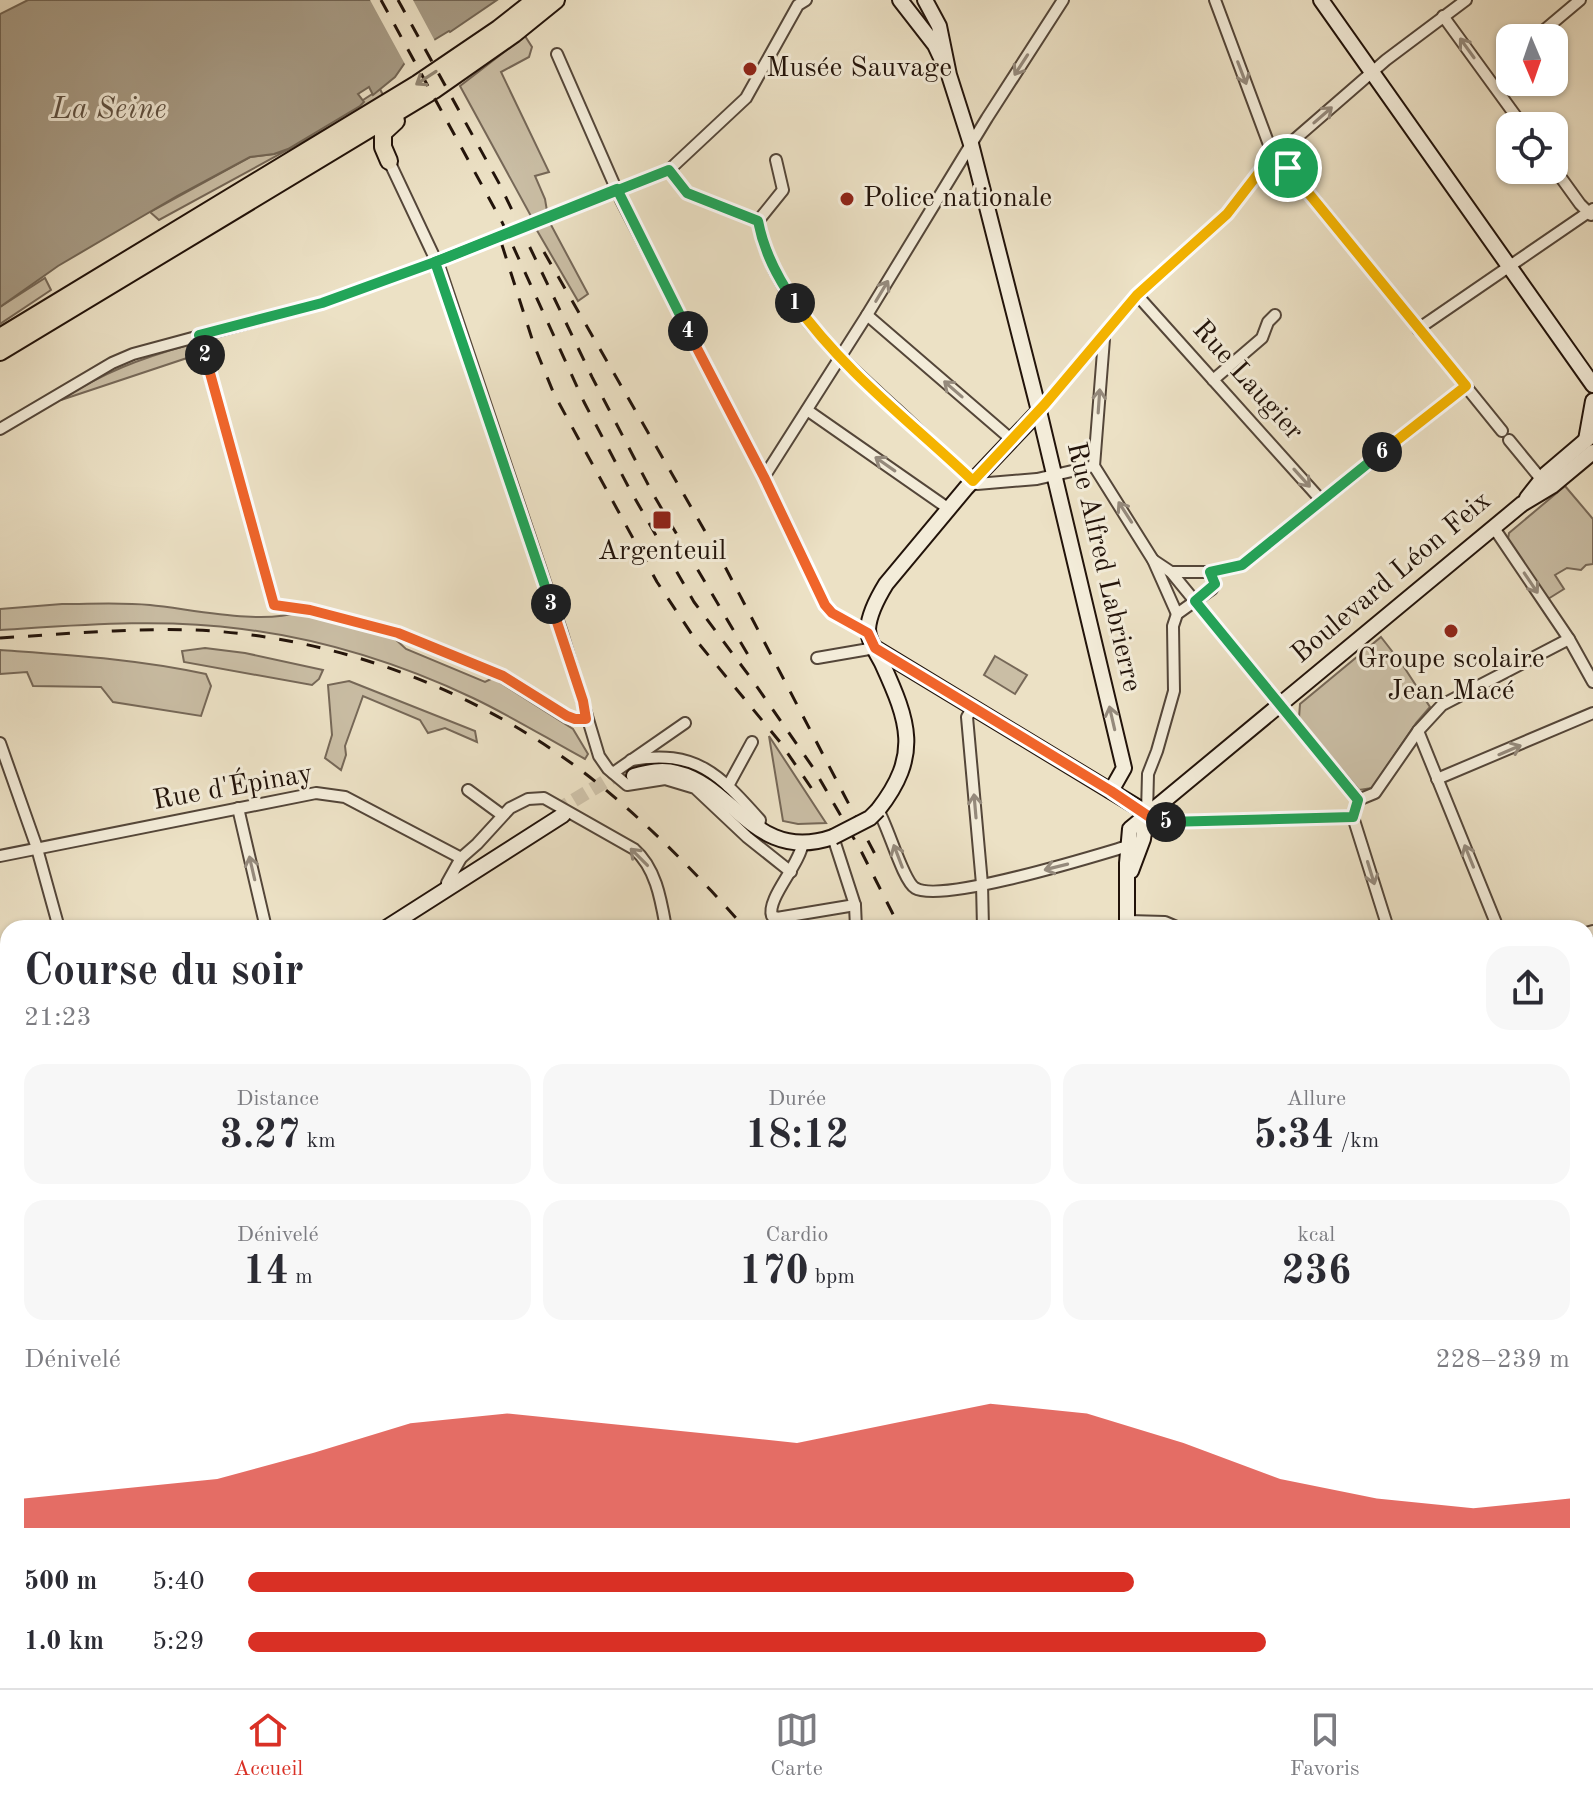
<!DOCTYPE html>
<html lang="fr">
<meta charset="utf-8">
<style>
body{margin:0;font-family:"Old Standard TT",serif;background:#f7f7f7;color:#2b2b33;height:100vh;display:flex;flex-direction:column;font-size:30px;white-space:nowrap}
*{box-sizing:border-box;margin:0}
p{font-size:26px;color:#7c7c81}
.icon{flex:none;width:44px;height:44px;fill:none;stroke:currentColor;stroke-width:2;stroke-linecap:round;stroke-linejoin:round}
.map{position:relative;flex:1;overflow:hidden}
.sheet{position:absolute;left:0px;top:920px;width:1594px;height:768px;display:flex;flex-direction:column;background:#fff;border-radius:24px 24px 0 0;box-shadow:0 2px 6px #0004}
.sheet>*{flex:none}
.needle{width:52px;rotate:178deg}
.fabs{position:absolute;left:1496px;top:24px;display:grid;gap:16px}
.fabs a{display:grid;place-items:center;width:72px;height:72px;border-radius:16px;background:#fff;box-shadow:0 2px 6px #0004;font-size:40px}
.pin{position:absolute;display:grid;place-items:center;width:68px;height:68px;color:#fff;margin:-34px;border:4px solid #fff;border-radius:50%;box-shadow:0 2px 8px #0007}
.km{position:absolute;width:40px;height:40px;margin:-20px;border-radius:50%;background:#222;color:#fff;font-size:22px;line-height:40px;text-align:center}
.round{display:grid;place-items:center;flex:none;width:84px;height:84px;border-radius:24px;background:#f7f7f7}
.summary{display:flex;align-items:center;justify-content:space-between;height:136px;padding:0 24px}
h1{font-size:44px;font-weight:600;line-height:60px}
.stats{display:grid;grid-template-columns:repeat(3,1fr);gap:12px;height:136px;padding:8px 24px}
.stats div{display:grid;align-content:center;border-radius:20px;background:#f7f7f7;text-align:center}
.stats b{font-size:40px;font-weight:600}
.stats small{font-size:22px;font-weight:400}
.stats p{font-size:22px}
.chart{height:224px;padding:16px 24px}
.chart p{display:flex;justify-content:space-between}
.chart svg{width:100%;height:144px;margin-top:8px;fill:#d93025;opacity:.7}
ul{padding:0 24px;list-style:none;font-size:26px}
li{display:grid;grid-template-columns:128px 96px 1fr;align-items:center;height:60px}
li i{height:20px;border-radius:10px;background:#d93025}
.menu{display:flex;justify-content:space-around;align-items:center;height:112px;border-top:2px solid #e1e1e2;background:#fff;font-size:22px;color:#7c7c81}
.menu a{display:grid;justify-items:center;gap:4px}
.menu .current{color:#d93025}
.map>svg:first-child{display:block}
</style>
<div class="map">
<svg width="1593" height="1688" viewBox="0 0 1593 1688">
<rect width="100%" height="100%" fill="#ece1c5"/>
<filter id="stains"><feTurbulence type="fractalNoise" baseFrequency=".0025" numOctaves="4"/><feColorMatrix values="0 0 0 0 .2 0 0 0 0 .09 0 0 0 0 .02 0 0 0 .5 -.17"/></filter>
<radialGradient id="worn" r=".72"><stop offset=".6" stop-color="#630" stop-opacity="0"/><stop offset="1" stop-color="#630" stop-opacity=".3"/></radialGradient>
<!-- green -->
<g fill="#cabea5" stroke="#766858" stroke-width="2">
<path d="M525,36L532,47L529,57L501,72L549,172L535,176L545,199L547,211L532,218L460,86Z"/>
<path d="M380,89L383,95L346,118L159,220L150,212L250,157L274,154L288,149Z"/>
<path d="M545,223H550L588,294L578,301L535,227Z"/>
<path d="M45,278L51,290L0,324V307Z"/>
<path d="M188,345L194,348L196,355L61,400C101,373 142,358 188,345Z"/>
<path d="M1565,486L1593,519V564L1586,565L1581,570L1567,568L1555,575L1564,589L1548,599L1508,539L1509,533Z"/>
<path d="M62,604C91,604 121,602 150,605C191,609 261,625 299,612L394,638L406,649L485,682L493,678L573,729L588,754L585,759C548,739 511,716 473,698C401,664 322,639 242,629C163,618 79,625 0,630V609Z"/>
<path d="M1381,637L1402,664L1430,707L1416,723L1372,788L1359,790L1299,718L1300,704Z"/>
<path d="M205,648L245,653L323,670L319,679L312,685L184,662L182,651Z"/>
<path d="M0,650C69,655 138,659 206,674L211,686L201,716L113,702L101,687L33,686L27,672L0,674Z"/>
<path d="M995,656L1027,675L1015,694L984,675Z"/>
<path d="M349,681L475,731L477,742L445,728L428,733L420,720L363,696L345,746L346,755L341,770L325,758L332,735L328,685Z"/>
<path d="M769,736L826,823L798,824L783,821Z"/>
</g>
<!-- water -->
<path fill="#a79b85" stroke="#726554" stroke-width="2" d="M28,0H497L450,32L449,31L411,54L395,77L373,95L369,87L358,94L364,102L360,106L288,149L274,154L250,157L177,196L58,266L0,307V14Z"/>
<!-- pier -->
<path fill="#ece1c5" d="M370,0H413L436,43L415,56L406,66Z"/>
<g fill="none" stroke-linecap="round" stroke-linejoin="round">
<!-- secondary-tunnel -->
<path stroke="#cec2a9" stroke-width="14" stroke-dasharray="14 7" stroke-linecap="butt" d="M556,811L611,778L631,771"/>
<!-- minor casing -->
<g stroke="#544639" stroke-width="14">
<g id="minor">
<path d="M1215,0L1268,142L1502,431"/>
<path d="M1443,16L1523,126"/>
<path d="M1536,37L1580,0"/>
<path d="M557,54L621,200L764,477L825,605L832,613L868,633"/>
<path d="M389,161L440,269L562,633L599,756L608,769L627,785L665,779L695,788L747,837L791,872"/>
<path d="M1554,168L1580,204L1591,215"/>
<path d="M669,170L687,193L758,221C772,301 840,357 896,409C923,434 949,460 977,484L1037,479L1094,466"/>
<path d="M758,221L783,190L776,160"/>
<path d="M1137,295L1321,500"/>
<path d="M867,315L1012,440"/>
<path d="M1418,329L1593,209"/>
<path d="M199,335L274,605L310,610L398,633L503,676L567,716L575,719H586"/>
<path d="M1104,339L1094,466L1153,560L1177,614"/>
<path d="M1213,380L1262,338L1268,322L1275,315"/>
<path d="M807,410L949,509"/>
<path d="M1039,411L1137,295L1227,214L1264,166L1386,60L1466,0"/>
<path d="M0,429L112,363L133,354L322,303L446,258L669,170L746,98L798,5L806,0"/>
<path d="M1509,440L1541,479"/>
<path d="M764,477L867,315L987,118L1063,0"/>
<path d="M1494,528L1569,639L1593,682"/>
<path d="M1153,560L1171,572L1358,800"/>
<path d="M1171,572H1210L1242,565L1466,386"/>
<path d="M1210,572L1215,584L1212,589L1177,614L1173,626L1174,691L1157,751L1148,774L1147,813L1157,822L1353,817"/>
<path d="M817,658L875,648"/>
<path d="M973,707L967,717L982,884L983,928"/>
<path d="M1418,731L1498,928"/>
<path d="M0,743L36,845L59,928"/>
<path d="M631,760C696,749 719,774 760,820L759,826"/>
<path d="M613,773L685,723"/>
<path d="M1437,779L1593,713"/>
<path d="M728,786L752,742"/>
<path d="M468,790L502,815"/>
<path d="M1358,800L1375,793L1418,731L1442,705L1569,639"/>
<path d="M1358,800L1353,817L1388,928"/>
<path d="M238,808L266,928"/>
<path d="M878,810C888,826 903,881 915,888C941,904 1094,856 1128,846"/>
<path d="M803,842C800,865 766,899 772,916L777,918L855,905L833,837"/>
<path d="M0,856L316,793L345,797L461,858"/>
<path d="M447,883L461,858L477,844L510,808L528,799L544,798L634,849C656,868 661,900 666,928"/>
<path d="M855,905L856,928"/>
<path d="M1128,921L1165,922L1179,928"/>
<path d="M1586,933L1593,931"/>
<path d="M0,1011L8,1009"/>
<path d="M1586,1221L1593,1219"/>
<path d="M0,1359L8,1357"/>
<path d="M1586,1480H1593"/>
<path d="M1586,1524H1593"/>
<path d="M0,1566L8,1565"/>
<path d="M1586,1625L1593,1651"/>
<path d="M638,1680L640,1688"/>
<path d="M801,1680L803,1688"/>
<path d="M385,1688V1680"/>
<path d="M587,1688L628,1680"/>
</g>
</g>
<!-- secondary casing -->
<g stroke="#22130a" stroke-width="18">
<g id="secondary">
<path d="M900,0L935,45L943,62"/>
<path d="M925,0L939,26L949,75L971,144L1039,411L1124,768L1111,791"/>
<path d="M1321,0L1593,385"/>
<path d="M1586,440L1593,401"/>
<path d="M1527,498L1546,474L1593,434"/>
<path d="M875,648L1147,813"/>
<path d="M634,776C648,772 662,769 677,773C734,786 755,864 833,837"/>
<path d="M878,810C921,755 909,722 882,663C877,653 868,641 868,629C869,613 878,597 886,584L966,488L1039,411"/>
<path d="M1131,871L1143,839L1147,813"/>
<path d="M386,928L563,815"/>
<path d="M1127,928V863L1130,829L1522,504L1552,486L1593,452"/>
<path d="M0,1187L8,1182"/>
<path d="M1135,1680L1142,1688"/>
<path d="M1031,1688L1034,1680"/>
</g>
</g>
<!-- primary casing -->
<g stroke="#22130a" stroke-width="20">
<g id="primary">
<path d="M389,161L383,147V133L396,121"/>
<path d="M0,337L417,84L498,29L535,0"/>
<path d="M0,352L434,90L514,34L556,0"/>
</g>
</g>
<!-- minor -->
<use href="#minor" stroke="#f3ecd9" stroke-width="10"/>
<!-- secondary -->
<use href="#secondary" stroke="#f3ecd9" stroke-width="14"/>
<!-- primary -->
<use href="#primary" stroke="#ece1c5" stroke-width="16"/>
<!-- rail -->
<g stroke="#22130a" stroke-width="3" stroke-dasharray="14 14" stroke-linecap="butt">
<path d="M381,0L502,222L584,402L629,488L694,602L753,681L814,769L861,851L900,928"/>
<path d="M398,0L500,185L592,377L653,494L754,665"/>
<path d="M502,245L534,345L554,394L657,582L695,639L780,742L814,792"/>
<path d="M544,252L721,559L877,858"/>
<path d="M0,638C65,634 129,628 194,630C348,636 506,701 621,803C665,841 706,884 745,928"/>
<path d="M1586,1503H1593"/>
<path d="M1166,1680L1173,1688"/>
<path d="M942,1688L945,1680"/>
</g>
<!-- secondary-bridge casing -->
<g stroke="#22130a" stroke-width="18" stroke-linecap="butt">
<path id="secondary-bridge" d="M833,837L870,818L878,810"/>
</g>
<!-- secondary-bridge -->
<use href="#secondary-bridge" stroke="#f3ecd9" stroke-width="14"/>
</g>
<!-- one-way arrows -->
<defs><path id="oneway-shaft" d="M-6 0H5M1.5-3L5.5 0L1.5 3" fill="none" stroke-width="1.6" stroke-linecap="round" stroke-linejoin="round" transform="scale(2)"/></defs>
<g stroke="#958a7c">
<use href="#oneway-shaft" transform="translate(1467 48) rotate(-126)"/>
<use href="#oneway-shaft" transform="translate(1021 65) rotate(123)"/>
<use href="#oneway-shaft" transform="translate(1242 73) rotate(69)"/>
<use href="#oneway-shaft" transform="translate(1323 115) rotate(-41)"/>
<use href="#oneway-shaft" transform="translate(882 291) rotate(-59)"/>
<use href="#oneway-shaft" transform="translate(953 389) rotate(-139)"/>
<use href="#oneway-shaft" transform="translate(1099 401) rotate(-86)"/>
<use href="#oneway-shaft" transform="translate(885 464) rotate(-145)"/>
<use href="#oneway-shaft" transform="translate(1302 478) rotate(48)"/>
<use href="#oneway-shaft" transform="translate(1125 512) rotate(-123)"/>
<use href="#oneway-shaft" transform="translate(1531 583) rotate(56)"/>
<use href="#oneway-shaft" transform="translate(1112 718) rotate(-103)"/>
<use href="#oneway-shaft" transform="translate(1510 750) rotate(-23)"/>
<use href="#oneway-shaft" transform="translate(975 806) rotate(-95)"/>
<use href="#oneway-shaft" transform="translate(898 856) rotate(-111)"/>
<use href="#oneway-shaft" transform="translate(1469 856) rotate(-112)"/>
<use href="#oneway-shaft" transform="translate(639 857) rotate(-135)"/>
<use href="#oneway-shaft" transform="translate(1056 867) rotate(166)"/>
<use href="#oneway-shaft" transform="translate(252 868) rotate(-103)"/>
<use href="#oneway-shaft" transform="translate(1371 873) rotate(73)"/>
</g>
<use stroke="#918471" href="#oneway-shaft" transform="translate(426 78) rotate(147)"/>
<g fill="none" stroke-linecap="round" stroke-linejoin="round">
<!-- split-1 casing -->
<g stroke="#fff" stroke-width="16">
<path id="split-1" d="M795,303C843,371 913,424 973,481L1045,404L1137,295L1227,214L1264,166L1277,155L1288,168"/>
</g>
<!-- split-2 casing -->
<g stroke="#fff" stroke-width="16">
<path id="split-2" d="M205,355L199,335L322,303L446,258L669,170L687,193L758,221C764,252 777,277 795,303"/>
</g>
<!-- split-3 casing -->
<g stroke="#fff" stroke-width="16">
<path id="split-3" d="M205,355L274,605L310,610L398,633L503,676L567,716L575,719H586L583,701L551,604"/>
</g>
<!-- split-4 casing -->
<g stroke="#fff" stroke-width="16">
<path id="split-4" d="M551,604L435,262L617,189L688,331"/>
</g>
<!-- split-5 casing -->
<g stroke="#fff" stroke-width="16">
<path id="split-5" d="M688,331L764,477L825,605L832,613L868,633L875,648L1111,791L1157,822H1166"/>
</g>
<!-- split-6 casing -->
<g stroke="#fff" stroke-width="16">
<path id="split-6" d="M1166,822L1353,817L1358,800L1195,601L1215,584L1210,572L1242,565L1382,452"/>
</g>
<!-- split-7 casing -->
<g stroke="#fff" stroke-width="16">
<path id="split-7" d="M1288,168L1466,386L1382,452"/>
</g>
<!-- split-1 -->
<use href="#split-1" stroke="#f5b400" stroke-width="10"/>
<!-- split-2 -->
<use href="#split-2" stroke="#22a559" stroke-width="10"/>
<!-- split-3 -->
<use href="#split-3" stroke="#f0652b" stroke-width="10"/>
<!-- split-4 -->
<use href="#split-4" stroke="#22a559" stroke-width="10"/>
<!-- split-5 -->
<use href="#split-5" stroke="#f0652b" stroke-width="10"/>
<!-- split-6 -->
<use href="#split-6" stroke="#22a559" stroke-width="10"/>
<!-- split-7 -->
<use href="#split-7" stroke="#f5b400" stroke-width="10"/>
</g>
<!-- markers -->
<g fill="#8f2418" stroke="#f3ecd9" stroke-width="3">
<circle cx="750" cy="69" r="8"/>
<circle cx="847" cy="199" r="8"/>
<rect x="652" y="510" width="20" height="20" rx="4"/>
<circle cx="1451" cy="631" r="8"/>
</g>
<g text-anchor="middle" dominant-baseline="central" stroke-width="6" stroke-linejoin="round" paint-order="stroke">
<!-- poi labels -->
<g font-size="28" fill="#22130a" stroke="#f3ecd9" text-anchor="start">
<text x="766" y="69">Musée Sauvage</text>
<text x="863" y="199">Police nationale</text>
<text x="662" y="552" text-anchor="middle">Argenteuil</text>
<text x="1451" y="660" text-anchor="middle">Groupe scolaire<tspan x="1451" dy="32">Jean Macé</tspan></text>
</g>
<!-- street labels -->
<g font-size="28" fill="#22130a" stroke="#f3ecd9">
<text transform="translate(1247 381) rotate(48)">Rue Laugier</text>
<text transform="translate(1103 567) rotate(77)">Rue Alfred Labrierre</text>
<text transform="translate(1392 578) rotate(-40)">Boulevard Léon Feix</text>
<text transform="translate(233 788) rotate(-10)">Rue d'Épinay</text>
</g>
<!-- water labels -->
<g font-size="30" font-style="italic" fill="#5e5041" stroke="#f3ecd9">
<text x="109" y="110">La Seine</text>
</g>
</g>
<rect width="100%" height="100%" filter="url(#stains)"/>
<rect width="100%" height="100%" fill="url(#worn)"/>
</svg>
<div class="fabs">
<a><svg class="needle" viewBox="-14 -14 28 28"><path d="M0-13l5 13h-10z" fill="#e53935"/><path d="M0 13l5-13h-10z" fill="#7c7c81"/></svg></a>
<a><svg class="icon" aria-label="locate" viewBox="0 0 24 24"><circle cx="12" cy="12" r="6"/><path d="M12 2v4M12 18v4M2 12h4M18 12h4"/></svg></a>
</div>
<div class="pin" style="left:1288px;top:168px;background:#1e9e55"><svg class="icon" aria-label="arrive" viewBox="0 0 24 24"><path d="M6 21V4h12l-3 4 3 4H6"/></svg></div>
<b class="km" style="left:795px;top:303px">1</b>
<b class="km" style="left:205px;top:355px">2</b>
<b class="km" style="left:551px;top:604px">3</b>
<b class="km" style="left:688px;top:331px">4</b>
<b class="km" style="left:1166px;top:822px">5</b>
<b class="km" style="left:1382px;top:452px">6</b>
<section class="sheet">
<div class="summary"><div><h1>Course du soir</h1><p>21:23</p></div><a class="round"><svg class="icon" aria-label="share" viewBox="0 0 24 24"><path d="M12 15V3M7 8l5-5 5 5M5 13v7h14v-7"/></svg></a></div>
<div class="stats">
<div><p>Distance</p><b>3.27<small> km</small></b></div>
<div><p>Durée</p><b>18:12</b></div>
<div><p>Allure</p><b>5:34<small> /km</small></b></div>
</div>
<div class="stats">
<div><p>Dénivelé</p><b>14<small> m</small></b></div>
<div><p>Cardio</p><b>170<small> bpm</small></b></div>
<div><p>kcal</p><b>236</b></div>
</div>
<div class="chart"><p><span>Dénivelé</span>228–239 m</p>
<svg viewBox="0 0 160 44" preserveAspectRatio="none"><path d="M0 44V35L10 32L20 29L30 21L40 12L50 9L60 12L70 15L80 18L90 12L100 6L110 9L120 18L130 29L140 35L150 38L160 35V44z"/></svg>
</div>
<ul>
<li><b>500 m</b>5:40<i style="width:67%"></i></li>
<li><b>1.0 km</b>5:29<i style="width:77%"></i></li>
</ul>
</section>
</div>
<nav class="menu">
<a class="current"><svg class="icon" aria-label="home" viewBox="0 0 24 24"><path d="M3 11l9-7 9 7M6 9v11h12V9"/></svg>Accueil</a>
<a><svg class="icon" aria-label="map" viewBox="0 0 24 24"><path d="M3 6l6-2 6 2 6-2v14l-6 2-6-2-6 2zM9 4v14M15 6v14"/></svg>Carte</a>
<a><svg class="icon" aria-label="saved" viewBox="0 0 24 24"><path d="M7 4h10v16l-5-4-5 4z"/></svg>Favoris</a>
</nav>
